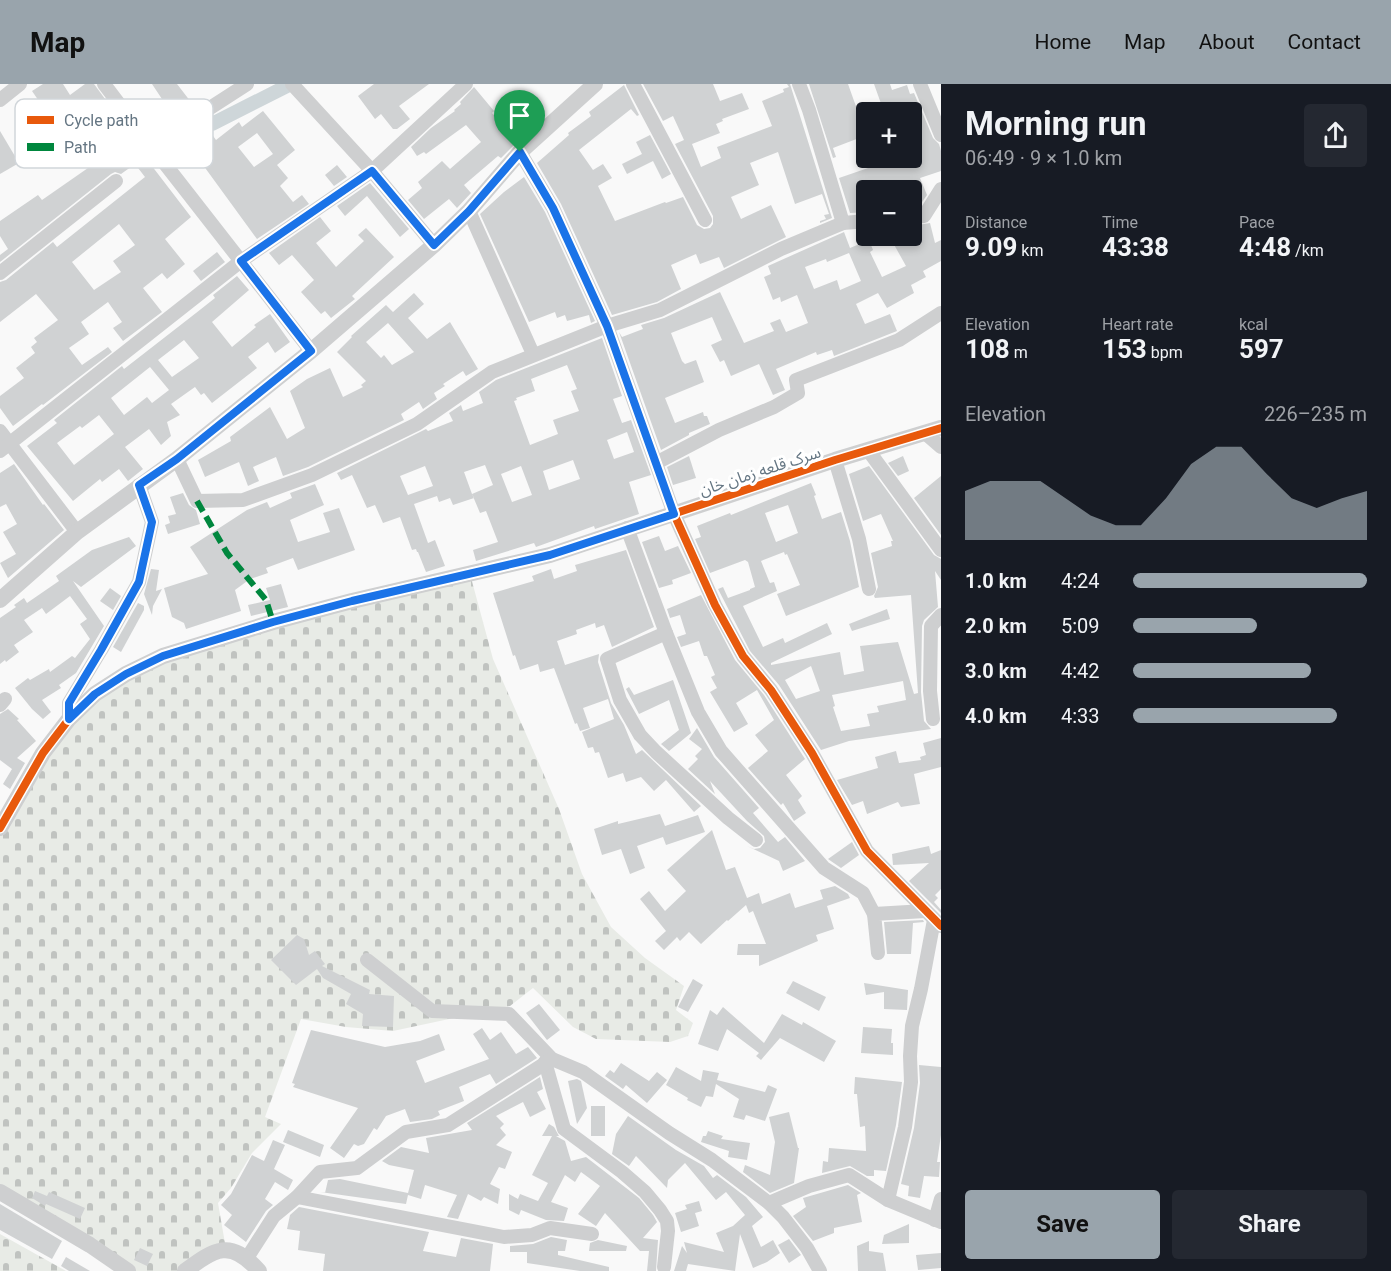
<!DOCTYPE html>
<meta charset="utf-8">
<style>
body{margin:0;font-family:Roboto,"Noto Sans Arabic",sans-serif;background:#242831;color:#f1f3f6;height:100vh;display:flex;flex-direction:column;font-size:22px;white-space:nowrap}
*{box-sizing:border-box;margin:0}
p{font-size:20px;color:#9ea1a6}
.icon{flex:none;width:33px;height:33px;fill:none;stroke:currentColor;stroke-width:2;stroke-linecap:round;stroke-linejoin:round}
.map{position:relative;flex:1;overflow:hidden}
.sheet{display:flex;flex-direction:column;background:#171b24;width:450px}
.sheet>*{flex:none}
.controls{position:absolute;left:856px;top:18px;display:grid;gap:12px}
.controls a{display:grid;place-items:center;width:66px;height:66px;border-radius:6px;background:#171b24;box-shadow:0 3px 9px #0003;font-size:30px}
.pin{position:absolute;display:grid;place-items:center;width:51px;height:51px;color:#fff;margin:-62px -26px;border-radius:50% 50% 50% 0;rotate:-45deg;box-shadow:0 0 6px #0007}
.pin .icon{rotate:45deg}
.round{display:grid;place-items:center;flex:none;width:63px;height:63px;border-radius:6px;background:#242831}
.headline{display:flex;align-items:center;justify-content:space-between;height:102px;padding:0 24px}
h1{font-size:33px;font-weight:700;line-height:45px}
.figures{display:grid;grid-template-columns:repeat(3,1fr);gap:9px;height:102px;padding:6px 24px}
.figures div{display:grid;align-content:center}
.figures b{font-size:26px;font-weight:700}
.figures small{font-size:16px;font-weight:400}
.figures p{font-size:16px}
.chart{height:168px;padding:12px 24px}
.chart p{display:flex;justify-content:space-between}
.chart svg{width:100%;height:108px;margin-top:6px;fill:#99a4ac;opacity:.7}
.primary-button{display:flex;gap:12px;margin-top:auto;padding:12px 24px}
.primary-button a{flex:1;height:69px;border-radius:6px;background:#99a4ac;color:#111;font-size:24px;font-weight:700;line-height:69px;text-align:center}
.primary-button a+a{background:#242831;color:#f1f3f6}
ul{padding:0 24px;list-style:none;font-size:20px}
li{display:grid;grid-template-columns:96px 72px 1fr;align-items:center;height:45px}
li i{height:15px;border-radius:8px;background:#99a4ac}
header{display:flex;align-items:center;gap:36px;box-sizing:border-box;height:84px;padding:0 30px;background:#99a4ac;color:#111}
header strong{font-size:28px}
nav{display:flex;gap:33px;margin-inline-start:auto;font-size:21px}
main{display:flex;flex:1;min-height:0}
.map>svg:first-child{display:block}
</style>
<header>
<strong>Map</strong>
<nav><a>Home</a><a>Map</a><a>About</a><a>Contact</a></nav>
</header>
<main>
<div class="map">
<svg width="941" height="1187" viewBox="0 0 941 1187">
<defs>
<pattern id="cemetery-stones" width="16" height="16" patternUnits="userSpaceOnUse" patternTransform="scale(1.5)"><rect width="16" height="16" fill="#e8ebe6"/><path d="M2 7V4a2 2 0 0 1 4 0v3zM10 15v-3a2 2 0 0 1 4 0v3z" fill="#c0c3c0"/></pattern>
</defs>
<rect width="100%" height="100%" fill="#f9f9f9"/>
<!-- cemetery -->
<g fill="url(#cemetery-stones)">
<path d="M470,490L493,575L559,725L582,790L611,843L645,874L684,902L676,926L693,939L688,952L670,958L596,955L573,943L533,904L510,922L393,947L346,943L301,935L265,1033L281,1040L252,1069L231,1104L218,1119L226,1165L185,1187H128L0,1108V744L69,635L163,572Z"/>
<path d="M0,1150L66,1187H0Z"/>
</g>
<g fill="none" stroke-linecap="round" stroke-linejoin="round">
<!-- canal -->
<g stroke="#ced6d9" stroke-width="14">
<path d="M212,40L289,1"/>
<path d="M163,67L205,43"/>
</g>
</g>
<!-- building -->
<g fill="#d0d2d3" fill-rule="evenodd">
<path d="M43,0H63L70,11L85,0H94L147,72L145,73L191,133L165,155L185,180L167,195L162,189L143,204L162,228L123,257L113,244L122,238L108,218L81,238L89,250L69,264L82,281L108,263L112,268L43,321L42,320L13,342L0,324V312L24,294L16,284L35,269L31,263L37,258L34,254L58,236L36,210L0,238V198L6,196L53,158L57,163L145,93L135,80L121,90L115,88L111,90L0,178V171L8,165L0,152V137L38,111L42,116L111,68L103,56L92,63L78,43L59,56L51,45L56,42L32,7ZM119,140L135,161L113,177L121,188L94,206L72,178Z"/>
<path d="M152,0H177L194,22L169,40L154,21L162,15Z"/>
<path d="M374,0H429L399,22L410,35L397,45H393L381,30L375,35L358,12Z"/>
<path d="M643,0H713L720,17L742,9L749,25L722,35L723,37L716,40L720,49L692,60L701,83L721,74L717,63L772,42L762,17L784,8L783,5L789,3L787,0H790L832,134L820,139V137L826,135L824,131L829,130L822,110L795,120L778,68L750,79L759,101L731,113L741,135L771,121L786,153L724,184L719,173L700,180L696,170L671,181L681,205L657,218L612,231L561,120L537,79L569,51L568,49L591,32L589,28L624,1L639,31L637,32L631,25L579,66L593,86L603,80L612,94L598,102L615,137L665,118L666,119L683,113L697,141L704,145L710,144L713,140V132L675,60L684,56L673,32L663,37Z"/>
<path d="M809,0H848L858,28L867,25V51L833,64L836,73L833,74Z"/>
<path d="M874,0H890L892,6L907,1L910,10L914,9L933,54L939,60L941,67V87L920,94L927,111L922,118L916,114L920,121L919,123L912,124V106H867V128L850,129L839,94L871,83L867,74H912V24L899,28H884Z"/>
<path d="M474,3L494,27L492,29L507,45L512,40L517,45L524,39L529,46L501,74L498,72L464,101L471,109L457,124L449,115L424,135L408,116L422,104L418,98L442,77L450,85L481,58L466,41L426,70L424,68L417,72L411,63L431,44L455,27L454,26L461,20L460,18Z"/>
<path d="M263,27L295,66L277,81L288,94L280,102L293,118L302,111L309,120L257,155L203,81L201,83L188,66L211,49L216,56L239,38L242,43ZM257,49L273,70L254,83L238,63Z"/>
<path d="M0,47L19,79L0,90Z"/>
<path d="M650,51L671,90L662,95L653,77L627,90L622,80L642,70L636,58Z"/>
<path d="M337,81L347,93L334,102L325,91Z"/>
<path d="M524,93L545,128L595,237L591,239L589,231L567,237L565,231L557,234L555,228L529,238L480,130L504,108Z"/>
<path d="M370,99L409,145L400,153L367,112L345,132L337,122Z"/>
<path d="M320,133L331,147L316,159L336,183L364,157L358,151L366,144L394,173L352,212L355,215L331,234L325,227L321,230L301,208L314,196L292,171L279,181L269,169Z"/>
<path d="M930,139L935,159L941,156V177L923,187L926,193L911,201L914,209L887,224L878,209L856,220L865,240L890,230L897,247L834,272L832,266L817,271L816,268L776,285L785,306L773,311L759,280L731,292L724,276L720,278L711,261L722,256L712,233L671,249L682,277L685,280L696,276L704,298L665,314L675,339L703,328L704,332H707L710,340L689,349V351L661,366L619,248L622,253L643,245L641,241L664,234L720,208L744,259L774,247L770,239L780,235L786,248L808,239L797,211L781,218L780,213L773,216L764,193L771,190L768,182L844,148L850,164L869,156L873,166L870,168L882,193L906,182L892,157L901,152H912V142ZM849,169L861,197L840,206L837,196L814,205L805,183L826,175L827,178Z"/>
<path d="M217,168L225,178L201,197L193,187Z"/>
<path d="M237,192L249,206L212,238L232,263L256,243L254,241L270,230L290,258L275,269L268,258L248,273L257,284L212,319L204,309L201,311L195,303L171,320L180,331L167,338L171,352L161,361L149,345L125,363L143,385L128,397L119,385L102,398L100,395L73,417L27,362L57,339L54,336L122,282L124,285L196,229L215,214L213,211ZM184,256L199,274L172,293L158,276ZM150,283L169,306L152,319L147,313L124,331L111,314ZM99,331L114,350L74,381L57,359L80,342L82,344Z"/>
<path d="M414,209L424,220L408,234L427,255L450,238L478,285L466,292L463,287L443,300L445,302L434,309L437,315L423,325L419,318L401,330L404,336L308,383L283,392L276,373L253,383L259,397L248,402L239,378L205,393L198,376L231,357L230,353L270,323L287,355L305,344L290,307L307,295L330,284L343,313L363,303L361,301L366,297L337,268L352,253L351,252L386,221L393,228ZM388,239L414,268L392,281L384,271L381,274L366,258Z"/>
<path d="M602,254L622,312L613,315L622,339L631,336L651,391L629,398L639,430L595,445L594,442L536,463L534,459L476,477L473,466L498,458L486,427L480,429L472,410L474,414L453,421L450,414L439,418L437,412L414,420L428,459L435,456L445,482L426,488L418,468H417L416,465L412,466L400,433L383,439L375,421L367,424L352,391L341,396L337,389L426,345L428,347L453,337L449,329L461,321L463,327L483,319L479,308L496,296ZM567,281L577,305L571,307L579,327L553,336L558,350L530,361L514,317L517,316L516,314L535,307L531,295ZM627,348L634,368L614,375L607,356ZM573,376L580,395L549,406L543,387ZM485,381L493,401L472,410L464,388ZM425,382L433,402L408,411L400,392ZM521,382L532,411L512,418L501,390Z"/>
<path d="M689,372L696,394L673,401L667,383Z"/>
<path d="M903,372L909,387L898,392L888,379Z"/>
<path d="M14,380L43,421L44,420L64,446L8,494L0,479L16,470L3,448L17,440L6,420L0,423V389Z"/>
<path d="M869,382L934,471L941,475V496L935,487L938,523L924,536L922,542L921,608L924,637L931,645L849,657L821,666L779,601L750,567L718,505L723,503L728,514L750,506V505L755,503L748,478L745,476L710,489L695,455L701,453L697,442L730,429L731,431L811,399L816,411L814,412L822,435L841,428L850,457L859,503L786,532L777,510L800,501L787,470L785,471L784,468L761,477L769,497L770,499L774,498L777,507L743,522L763,563L783,554L785,559L827,539L832,550L771,579V581L840,568L844,591L864,587L860,562L898,558L914,610L918,609L911,511L875,514L874,512L878,503L871,469L892,462L891,457H893L881,430L863,437L849,390ZM788,421L798,449L776,458L765,429ZM811,582L820,607L796,615L785,596ZM903,597L906,616L877,622L879,628L867,630L870,642L841,647L833,623L835,622L832,611Z"/>
<path d="M941,392V451L914,414Z"/>
<path d="M315,400L324,421L290,436L298,458L330,448L323,429L339,424L355,466L298,486L293,474L266,484L268,489L250,495L235,506L241,527L186,545L184,539L172,533L164,504L208,490L190,463L247,426L267,418L270,424L292,414L290,409Z"/>
<path d="M183,409L189,421L196,426L200,440L168,450L165,441L170,439L168,432L176,430L170,413Z"/>
<path d="M659,452L665,467L678,462L691,489L672,496L673,500L659,504L642,458Z"/>
<path d="M129,453L136,462L81,503L73,497L104,542L76,589L59,601L61,604L42,616L51,628L43,635L32,625L15,604L28,594L30,596L49,585L50,588L72,572L75,574L90,555L80,540L87,535L70,512L46,530L42,524L24,536L33,548L14,561L19,568L6,578L5,576L0,580V534L16,523L14,521L24,514L27,519L59,497L56,492L92,466Z"/>
<path d="M626,466L654,543L612,563L604,541L596,544L595,539L576,546L577,550L557,557L565,581L599,570L598,578L611,619L624,641L636,670L642,666L701,722L694,728L666,696L654,707L641,693L626,698L623,689L608,694L599,668L595,669L593,663L588,664L582,648L614,635L608,615L583,624L590,644L580,647L577,639L575,640L554,584L540,588L538,580L520,586L515,571L513,572L493,509L534,497L532,492L551,485L554,495L577,487L575,481Z"/>
<path d="M151,485L159,486L156,507L162,505L153,522L152,531L144,510Z"/>
<path d="M281,500L288,523L251,532L248,521L270,516L266,504Z"/>
<path d="M110,504L121,512L113,526L100,517Z"/>
<path d="M701,511L735,576L764,611L805,675L786,691L802,712L798,716L806,729L794,737L783,719L781,721L748,684L768,667L755,651L774,636L757,606L736,619L748,640L734,648L710,608L717,604L711,593L715,591L707,572H704L699,557L681,563L677,553L686,550L680,531L670,534L667,525Z"/>
<path d="M138,519L144,522V526L121,568L113,563Z"/>
<path d="M887,525L890,535L852,547L849,540Z"/>
<path d="M673,596L691,649L669,667L661,660L679,646L669,616L639,630L626,605L629,603L634,611Z"/>
<path d="M8,625L19,635L17,636L36,657L17,674L25,679L10,705L3,700L12,685L0,676V630Z"/>
<path d="M697,644L714,673L759,724L753,729L778,758L785,753L805,777L783,787L779,777L747,762L754,765L760,764L765,758L764,752L747,737L710,697L715,710L688,685L698,675L695,672L702,665L689,655Z"/>
<path d="M941,654V683L914,690L920,720L901,723L898,718L867,730L863,717L852,721L837,696L878,684L875,673L896,667L899,679L921,676L920,673L926,671L923,659Z"/>
<path d="M660,730L665,742L698,731L705,748L666,761L663,753L637,762L645,784L630,790L621,765L602,771L594,745L618,737V740Z"/>
<path d="M712,746L726,786L735,783L747,814L759,809L762,820L790,809L795,824L823,815L820,806L835,802L848,810L850,814L827,822L834,845L816,851L818,857L759,882V871H737L738,860H766L753,827L749,829L746,821L728,837L727,836L701,860L689,848L680,857L677,853L664,866L655,857L666,847L640,815L649,807L665,827L686,807L667,786Z"/>
<path d="M852,758L859,771L841,784L828,775Z"/>
<path d="M929,762L931,770L941,766V805L935,811L938,814L934,818L941,826V829L909,797L929,779L893,781L892,770Z"/>
<path d="M923,836L924,838L913,839L911,870H887L884,838Z"/>
<path d="M297,851L304,855L309,871L315,867L325,880L322,882L370,906L369,910L394,912L393,943L362,942L363,930L346,920L351,910L323,894L317,885L296,901L271,876Z"/>
<path d="M693,895L703,901L688,928L678,923Z"/>
<path d="M793,897L826,913L819,927L786,909Z"/>
<path d="M864,899L908,906L907,926L884,925V908L866,911Z"/>
<path d="M539,920L560,946L547,956L526,929Z"/>
<path d="M723,923L764,959L782,930L802,941L803,938L836,957L824,978L780,954L761,976L756,972L759,969L727,945L718,967L698,960L710,926L717,931Z"/>
<path d="M863,943L892,945L891,959H893V971L861,969Z"/>
<path d="M482,944L490,956L501,948L516,970L528,963L537,974L496,1000L490,990L459,1003L464,1017L438,1027L440,1031L432,1035L410,1038L405,1025L386,1032L377,1046L374,1044L364,1060L358,1062L354,1060L344,1074L330,1064L358,1024L293,1003L295,1000L292,999L311,946L385,963L420,957L439,950L445,966L416,977L425,999L489,975L473,950Z"/>
<path d="M621,979L649,997L657,988L667,996L647,1019L626,1001L623,1005L605,992L610,986L614,989Z"/>
<path d="M919,981L941,983V1051L937,1078H940L939,1093L924,1092L920,1114L908,1112L909,1102L901,1100L914,1044L920,999Z"/>
<path d="M676,983L701,997L703,986L719,989L717,996L765,1008L768,1001L777,1005L765,1037L746,1031L744,1036L733,1033L739,1015L716,1000L713,1013L706,1012L701,1023L687,1016L688,1014L666,1001Z"/>
<path d="M540,993L543,1005L537,1008L546,1025L530,1033L523,1018L496,1032L504,1040L500,1044L506,1051L496,1061L512,1068L505,1085L499,1083L490,1100L500,1105L498,1120L484,1113L481,1117L468,1110L458,1135L447,1133L457,1111L425,1101L421,1115L408,1111L406,1120L320,1108L325,1109L328,1096L340,1095L408,1109L414,1086L389,1081L382,1077L401,1063L429,1069L426,1054L472,1046L467,1039Z"/>
<path d="M855,993L902,998L896,1041L886,1087L874,1086V1092H867L850,1082L822,1089L823,1077L828,1078L829,1064L866,1067L865,1042L860,1043L857,1010H854Z"/>
<path d="M577,995L581,997L587,1024L577,1040L568,997Z"/>
<rect x="591" y="1022" width="14" height="30"/>
<path d="M789,1028L798,1064H799L794,1099L770,1109L743,1088L745,1081L770,1091L775,1058L769,1033Z"/>
<path d="M628,1032L676,1066L704,1082L713,1094L717,1091L746,1113L763,1133L752,1142L761,1163L773,1156L780,1169L767,1178L753,1184L740,1150L735,1187L688,1180L686,1187H674L682,1162L687,1169L684,1158L724,1168L716,1149L733,1142L745,1131L726,1108L716,1116L685,1079L668,1096L667,1104L636,1072L629,1082L612,1070L616,1050Z"/>
<path d="M549,1040L554,1043L559,1052H556L565,1057L571,1077L586,1073L639,1114L653,1131L657,1138L643,1154L658,1156L656,1187H647L649,1167H640L605,1129L596,1142L578,1130L600,1102L581,1088L575,1098L565,1091L551,1118L568,1124L564,1137L546,1136L521,1126L519,1131L509,1126V1110L518,1115L520,1110L538,1117L548,1099L532,1091L552,1052H542Z"/>
<path d="M288,1046L324,1061L320,1073L283,1058Z"/>
<path d="M708,1047L723,1052L721,1055L750,1059L747,1076L728,1073L729,1067L701,1058L703,1052H706Z"/>
<path d="M273,1056L285,1061L274,1085L293,1096L288,1106L275,1098L265,1115L273,1121L266,1127L246,1158L224,1141L232,1131L221,1121L231,1110L252,1071L264,1077Z"/>
<path d="M848,1101L861,1109L857,1111L862,1138L834,1144V1149L813,1157L793,1132L806,1123L803,1114Z"/>
<path d="M35,1107L47,1112L49,1108L85,1124L80,1135L46,1120L45,1122L32,1114Z"/>
<path d="M699,1117L702,1127L695,1129L699,1142L681,1148L675,1129L687,1125L685,1121Z"/>
<path d="M0,1120L62,1157L52,1175L0,1146Z"/>
<path d="M299,1123L429,1148L423,1167L456,1173L461,1154L493,1160L490,1187H323L325,1170L298,1166L300,1147L287,1145L290,1131Z"/>
<path d="M909,1140V1159L882,1160L884,1151Z"/>
<path d="M551,1153L567,1156L565,1167H558V1171L609,1183V1187H580L527,1179V1168H510V1162L533,1160Z"/>
<path d="M789,1155L801,1171L789,1179L778,1161Z"/>
<path d="M598,1156L627,1162L626,1167H589L590,1159Z"/>
<path d="M869,1157V1167L883,1169L886,1187H858L857,1162Z"/>
<path d="M140,1164L153,1170L147,1182L134,1176Z"/>
<path d="M941,1169V1184L918,1186L916,1171Z"/>
<path d="M66,1173L90,1187H69L61,1182Z"/>
</g>
<g fill="none" stroke-linecap="round" stroke-linejoin="round">
<!-- minor -->
<g stroke="#cecfd0" stroke-width="14">
<path d="M104,0L151,62L311,267"/>
<path d="M292,0L372,87L434,161"/>
<path d="M633,0L705,136"/>
<path d="M799,0L809,26L843,139"/>
<path d="M920,0L941,51"/>
<path d="M0,16L20,0"/>
<path d="M151,62L247,0"/>
<path d="M520,68L553,124L607,242L674,430L715,521L743,572L771,606L812,669L867,767L941,842"/>
<path d="M469,127L533,270"/>
<path d="M912,133L924,132L941,105"/>
<path d="M0,189L116,97"/>
<path d="M0,347L77,448"/>
<path d="M926,350L941,363"/>
<path d="M868,366L941,466"/>
<path d="M0,367L241,177L372,87L466,0"/>
<path d="M177,375L197,417L243,416L312,391L417,340L492,288L607,242L660,226L781,165L843,139L867,137"/>
<path d="M835,376L859,455L869,505"/>
<path d="M656,379L719,346L774,323L798,309L796,296L899,256L941,229"/>
<path d="M627,444L666,549L698,628L721,667L824,784L863,809L874,830"/>
<path d="M666,549L607,575L620,616L640,651L656,668L728,734L756,756"/>
<path d="M0,621L5,615"/>
<path d="M69,635V619L101,566L139,498L152,438L139,401"/>
<path d="M933,635L930,607L931,542L941,531"/>
<path d="M878,869L874,830L925,827"/>
<path d="M367,876L432,927L509,930L552,975L583,988L669,1049L712,1076L769,1119L783,1133L807,1164L820,1187"/>
<path d="M545,978L564,1045L622,1088L645,1108L660,1126L667,1137L668,1147L664,1183"/>
<path d="M297,1113L504,1153L532,1151L550,1144L592,1150"/>
<path d="M888,1116L905,1043L911,998L910,972L912,942L921,905L934,836"/>
<path d="M769,1119L809,1102L849,1091L888,1116L941,1138"/>
<path d="M935,1136L941,1115"/>
<path d="M247,1174L274,1132L297,1113L320,1088L357,1084L406,1048L448,1041L552,975"/>
</g>
<!-- tertiary -->
<g stroke="#cecfd0" stroke-width="16">
<path d="M0,516L77,448L177,375L311,267L434,161L469,127L520,68L595,0"/>
<path d="M0,744L43,669L69,635L95,610L126,590L163,572L273,538L352,517L550,471L835,376L941,344"/>
<path d="M0,1108L90,1161L128,1187"/>
<path d="M185,1187C215,1165 230,1154 259,1187"/>
</g>
<!-- quiet -->
<path stroke="#00873e" stroke-width="6" stroke-dasharray="12 6" stroke-linecap="butt" d="M197,417L227,469L266,516L273,538"/>
<!-- cycleway casing -->
<g stroke="#fff" stroke-width="11">
<g id="cycleway">
<path d="M520,68L553,124L607,242L674,430L715,521L743,572L771,606L812,669L867,767L941,842"/>
<path d="M0,744L43,669L69,635L95,610L126,590L163,572L273,538L352,517L550,471L835,376L941,344"/>
</g>
</g>
<!-- cycleway -->
<use href="#cycleway" stroke="#e8590c" stroke-width="8"/>
</g>
<g fill="none" stroke-linecap="round" stroke-linejoin="round">
<!-- route casing -->
<g stroke="#fff" stroke-width="12">
<path id="route" d="M520,68L553,124L607,242L674,430L550,471L352,517L273,538L163,572L126,590L95,610L69,635V619L101,566L139,498L152,438L139,401L177,375L311,267L241,177L372,87L434,161L469,127Z"/>
</g>
<!-- route -->
<use href="#route" stroke="#1a73e8" stroke-width="8"/>
</g>
<g text-anchor="middle" dominant-baseline="central" stroke-width="6" stroke-linejoin="round" paint-order="stroke">
<!-- street labels -->
<g font-size="16" fill="#657683" stroke="#fff">
<text transform="translate(760 387) rotate(-18)">سرک قلعه زمان خان</text>
</g>
</g>
<!-- legend -->
<rect x="15" y="15" width="198" height="69" rx="9" fill="#fff" stroke="#d1d6da" stroke-width="1.5"/>
<rect x="27" y="32" width="27" height="8" fill="#e8590c"/>
<rect x="27" y="59" width="27" height="8" fill="#00873e"/>
<g font-size="16" fill="#657683">
<text x="64" y="42">Cycle path</text>
<text x="64" y="69">Path</text>
</g>
</svg>
<div class="controls">
<a>+</a>
<a>−</a>
</div>
<div class="pin" style="left:520px;top:68px;background:#1e9e55"><svg class="icon" aria-label="arrive" viewBox="0 0 24 24"><path d="M6 21V4h12l-3 4 3 4H6"/></svg></div>
</div>
<section class="sheet">
<div class="headline"><div><h1>Morning run</h1><p>06:49 · 9 × 1.0 km</p></div><a class="round"><svg class="icon" aria-label="share" viewBox="0 0 24 24"><path d="M12 15V3M7 8l5-5 5 5M5 13v7h14v-7"/></svg></a></div>
<div class="figures">
<div><p>Distance</p><b>9.09<small> km</small></b></div>
<div><p>Time</p><b>43:38</b></div>
<div><p>Pace</p><b>4:48<small> /km</small></b></div>
</div>
<div class="figures">
<div><p>Elevation</p><b>108<small> m</small></b></div>
<div><p>Heart rate</p><b>153<small> bpm</small></b></div>
<div><p>kcal</p><b>597</b></div>
</div>
<div class="chart"><p><span>Elevation</span>226–235 m</p>
<svg viewBox="0 0 160 44" preserveAspectRatio="none"><path d="M0 44V24L10 20L20 20L30 20L40 27L50 34L60 38L70 38L80 27L90 13L100 6L110 6L120 17L130 27L140 31L150 27L160 24V44z"/></svg>
</div>
<ul>
<li><b>1.0 km</b>4:24<i style="width:100%"></i></li>
<li><b>2.0 km</b>5:09<i style="width:53%"></i></li>
<li><b>3.0 km</b>4:42<i style="width:76%"></i></li>
<li><b>4.0 km</b>4:33<i style="width:87%"></i></li>
</ul>
<div class="primary-button"><a>Save</a><a>Share</a></div>
</section>
</main>
